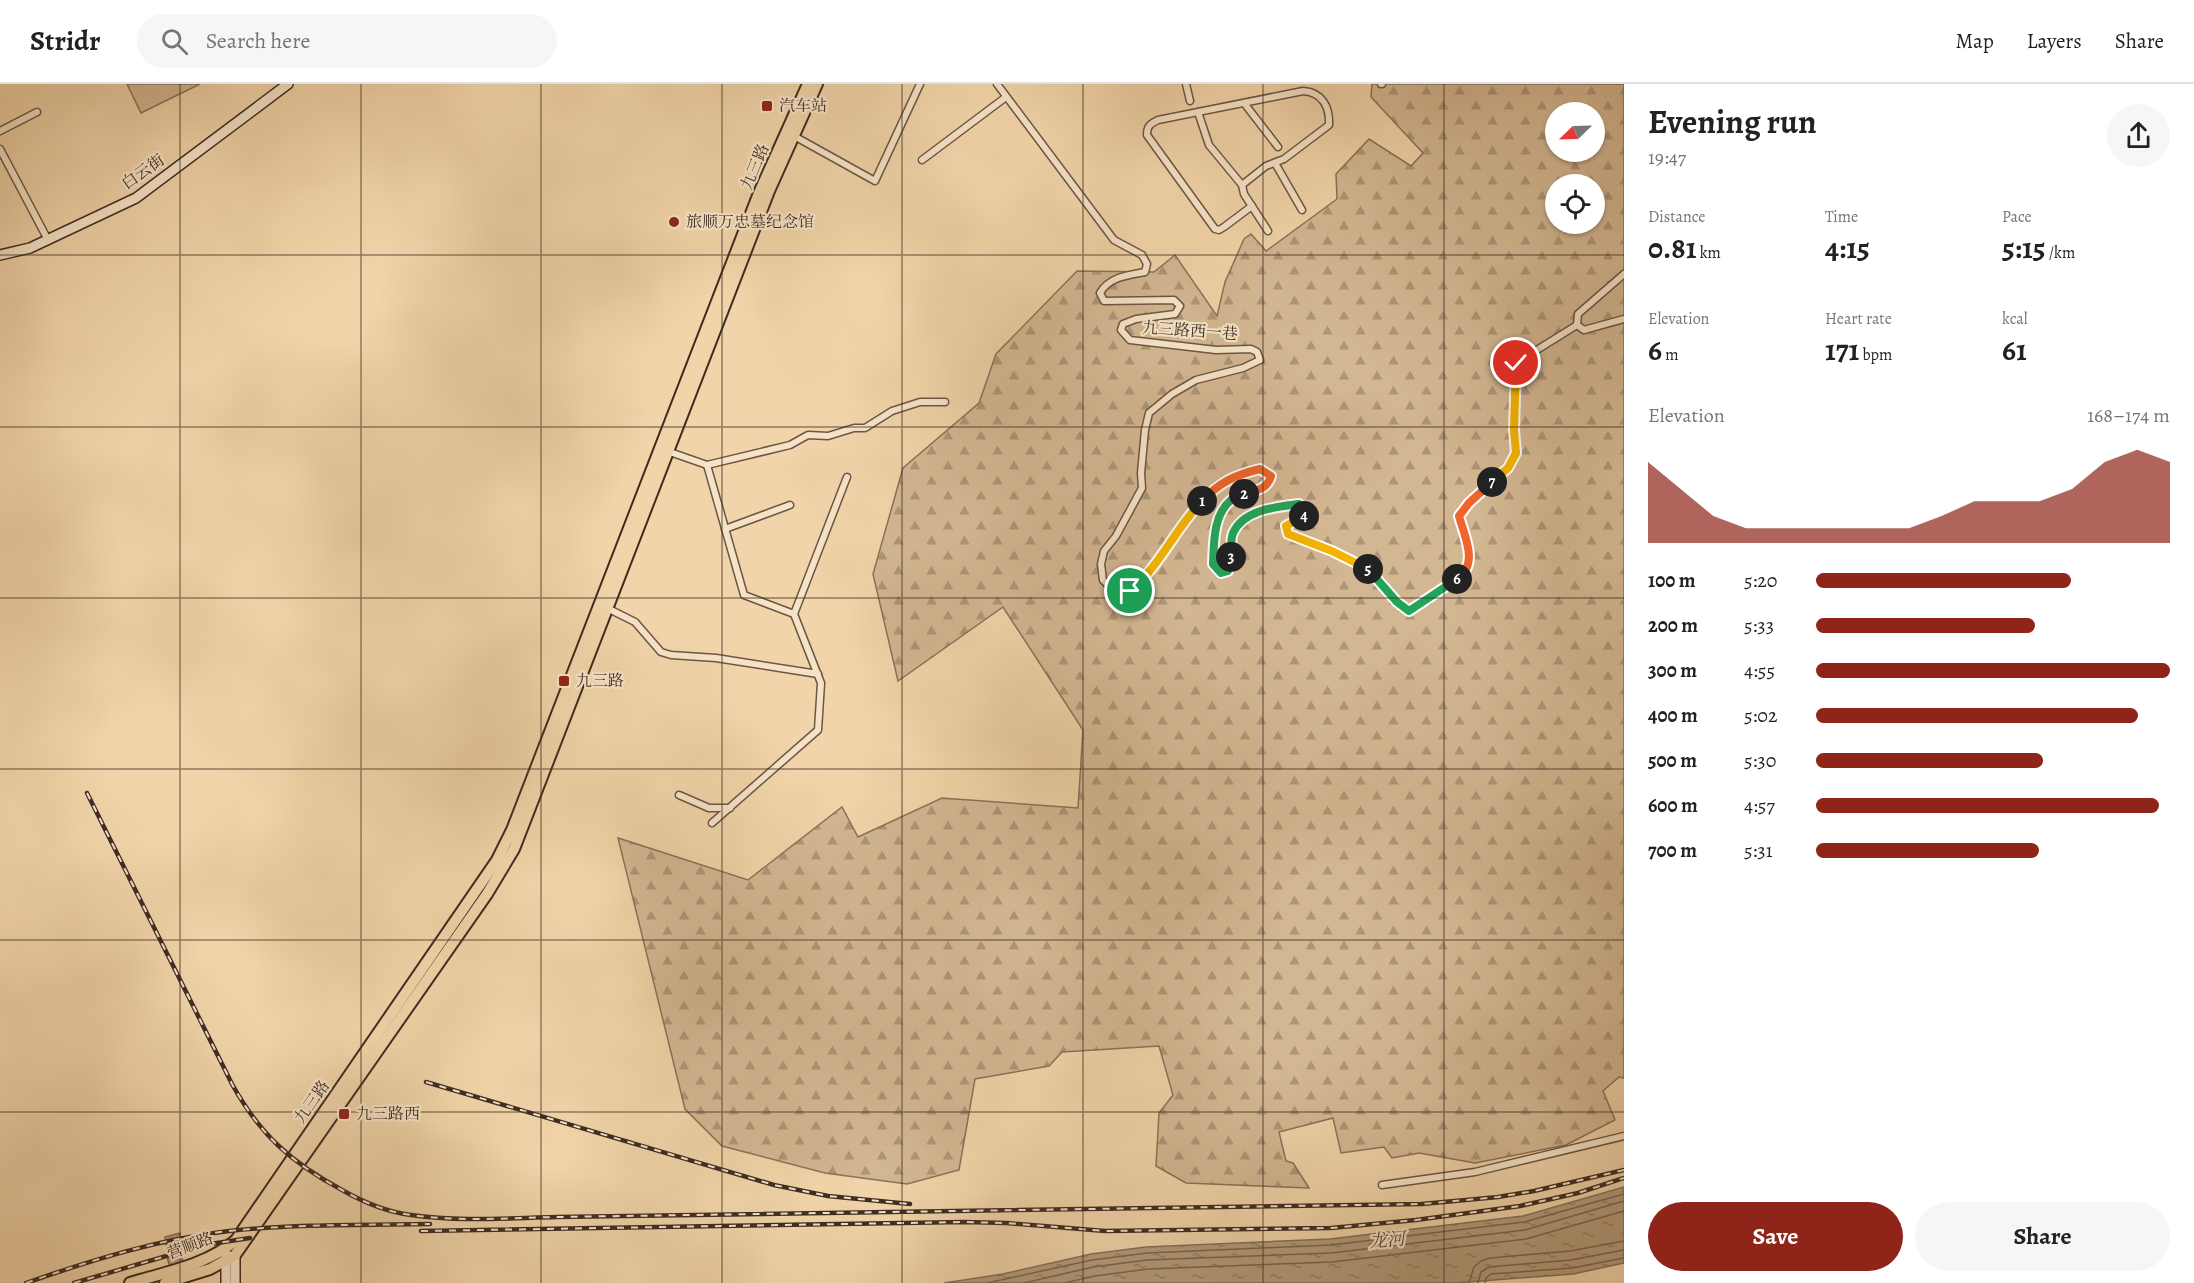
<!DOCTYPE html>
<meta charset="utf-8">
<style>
body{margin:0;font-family:Alegreya,"Noto Serif SC",serif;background:#f6f6f6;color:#222;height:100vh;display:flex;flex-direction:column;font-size:22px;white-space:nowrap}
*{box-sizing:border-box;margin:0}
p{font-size:20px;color:#767676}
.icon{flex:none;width:33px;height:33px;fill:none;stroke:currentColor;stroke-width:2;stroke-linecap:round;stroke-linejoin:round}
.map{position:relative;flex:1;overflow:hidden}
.details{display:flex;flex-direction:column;background:#fff;width:570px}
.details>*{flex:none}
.needle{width:39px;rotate:247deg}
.buttons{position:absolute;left:1545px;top:18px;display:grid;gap:12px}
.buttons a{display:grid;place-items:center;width:60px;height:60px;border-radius:50%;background:#fff;box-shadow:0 2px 4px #0004;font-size:30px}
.pin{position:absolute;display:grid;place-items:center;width:51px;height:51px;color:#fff;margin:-26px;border:3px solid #fff;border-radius:50%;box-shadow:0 2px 6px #0007}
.km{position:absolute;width:30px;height:30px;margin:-15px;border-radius:50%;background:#222;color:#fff;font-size:16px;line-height:30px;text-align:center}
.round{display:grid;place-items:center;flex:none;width:63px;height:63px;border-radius:32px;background:#f6f6f6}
.overview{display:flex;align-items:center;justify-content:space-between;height:102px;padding:0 24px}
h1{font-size:33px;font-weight:600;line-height:45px}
.stats{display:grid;grid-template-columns:repeat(3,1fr);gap:9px;height:102px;padding:6px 24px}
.stats div{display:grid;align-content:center}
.stats b{font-size:30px;font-weight:600}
.stats small{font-size:16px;font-weight:400}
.stats p{font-size:16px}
.chart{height:168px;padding:12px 24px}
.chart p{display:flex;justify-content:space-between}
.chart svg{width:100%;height:108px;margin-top:6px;fill:#8f2418;opacity:.7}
.action{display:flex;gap:12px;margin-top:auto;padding:12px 24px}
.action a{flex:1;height:69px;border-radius:36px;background:#8f2418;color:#fff;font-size:24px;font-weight:600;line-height:69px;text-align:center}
.action a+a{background:#f6f6f6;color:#222}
ul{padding:0 24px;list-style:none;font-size:20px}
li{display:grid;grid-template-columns:96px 72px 1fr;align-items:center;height:45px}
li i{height:15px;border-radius:8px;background:#8f2418}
header{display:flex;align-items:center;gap:36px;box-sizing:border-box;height:84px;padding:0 30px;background:#fff;border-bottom:2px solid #e0e0e0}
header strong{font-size:28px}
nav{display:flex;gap:33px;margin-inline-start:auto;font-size:21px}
.search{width:420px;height:54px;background:#f6f6f6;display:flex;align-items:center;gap:15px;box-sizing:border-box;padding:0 21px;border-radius:33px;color:#767676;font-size:22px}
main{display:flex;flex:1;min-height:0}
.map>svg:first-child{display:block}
</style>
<header>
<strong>Stridr</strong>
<div class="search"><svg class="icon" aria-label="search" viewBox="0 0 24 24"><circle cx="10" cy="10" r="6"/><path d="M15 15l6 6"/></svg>Search here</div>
<nav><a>Map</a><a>Layers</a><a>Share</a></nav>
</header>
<main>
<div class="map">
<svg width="1624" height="1199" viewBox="0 0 1624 1199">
<defs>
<pattern id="forest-firs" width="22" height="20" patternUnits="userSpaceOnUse" patternTransform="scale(1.5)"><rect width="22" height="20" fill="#d3b792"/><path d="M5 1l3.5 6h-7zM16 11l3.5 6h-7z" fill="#ad9577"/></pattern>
<pattern id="water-ripples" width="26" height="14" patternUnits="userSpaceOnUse" patternTransform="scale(1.5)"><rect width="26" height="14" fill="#b49b7b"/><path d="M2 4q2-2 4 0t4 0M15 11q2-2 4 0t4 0" fill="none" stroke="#947f64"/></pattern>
</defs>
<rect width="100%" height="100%" fill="#f1d4a9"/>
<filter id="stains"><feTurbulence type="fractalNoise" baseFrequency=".00333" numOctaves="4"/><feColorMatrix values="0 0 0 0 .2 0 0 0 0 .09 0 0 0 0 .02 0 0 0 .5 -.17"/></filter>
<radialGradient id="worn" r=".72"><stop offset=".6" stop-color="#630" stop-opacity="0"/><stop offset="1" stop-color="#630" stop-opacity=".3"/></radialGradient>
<!-- grass -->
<path fill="#d3b792" stroke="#89725a" stroke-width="1.5" d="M127,0H200L141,29Z"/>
<!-- forest -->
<path fill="url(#forest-firs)" stroke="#89725a" stroke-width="1.5" fill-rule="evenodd" d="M1372,0H1624V994L1619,993L1603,1007L1615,1036L1566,1061L1475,1079L1419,1069L1392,1074L1384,1063L1341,1069L1333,1034L1279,1048L1286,1077L1293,1079L1309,1104L1186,1099L1156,1082L1159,1029L1173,1011L1159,962L1062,968L1049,982L975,995L959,1086L907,1100L825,1089L722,1062L685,1025L618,754L748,796L842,723L858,753L942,714L1078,724L1083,646L1003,523L898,597L873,490L903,384L979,319L996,270L1077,187L1154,188L1175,171L1217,232L1225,198L1244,155L1251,150L1266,167L1337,115L1336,90L1369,55L1411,82L1423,69L1371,13ZM1556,28H1594V68H1556ZM1556,100H1594V140H1556Z"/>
<!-- water -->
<g fill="url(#water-ripples)" stroke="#856f57" stroke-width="1.5">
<path d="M1624,1103V1179L1573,1190L1455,1199H944L1003,1190L1091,1170L1146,1163L1330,1155L1523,1132Z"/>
<path d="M180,1149L182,1174L190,1199H176L168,1177L165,1153Z"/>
</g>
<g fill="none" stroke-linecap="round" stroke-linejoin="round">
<!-- shore -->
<g stroke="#7a644e" stroke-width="1.5">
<path d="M987,1199L1092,1176L1147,1169L1331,1161L1524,1138L1624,1110"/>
<path d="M1024,1199L1093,1183L1147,1176L1331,1169L1525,1146L1624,1117"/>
<path d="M1064,1199L1095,1192L1148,1185L1332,1178L1526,1155L1624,1127"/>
<path d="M1469,1199L1474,1183L1481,1177L1490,1174L1570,1167L1624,1157"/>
<path d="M1478,1199L1481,1188L1489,1183L1571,1176L1624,1166"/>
<path d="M1485,1199L1486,1194L1491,1190L1572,1184L1624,1174"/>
</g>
<!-- minor casing -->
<g stroke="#6c5644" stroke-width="9">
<g id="minor">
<path d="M997,0L1114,156L1142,171L1147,180L1145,188C1128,191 1109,193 1100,209L1104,217L1174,216L1180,222L1175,230L1136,235L1123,240L1121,246L1130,256L1216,266L1251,265L1257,268L1260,276L1243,284L1196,296L1172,310L1149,329L1145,346L1141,389L1142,404L1116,452L1104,467L1101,480L1103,496L1114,507H1130C1152,489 1167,465 1183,442C1192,428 1203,412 1216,402C1229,393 1245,388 1260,385L1271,392C1265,414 1241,404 1229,418C1214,435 1214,458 1213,480L1221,489L1228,487C1230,476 1229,458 1233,449C1244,425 1277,423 1299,420L1308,429L1286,442L1288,450L1332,467L1367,484L1397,517L1409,527L1465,489L1470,472L1459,432L1469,419L1507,384L1516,369L1514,346L1516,279L1577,241"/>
<path d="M1186,0L1190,17"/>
<path d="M1381,0H1382"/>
<path d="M1244,19L1278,63"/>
<path d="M1198,28L1209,61L1242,101L1244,110L1268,147"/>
<path d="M0,47L37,28"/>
<path d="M794,52L875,97L920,0"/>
<path d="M0,65L48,156"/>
<path d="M922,76L1006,13"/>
<path d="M1275,79L1302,126"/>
<path d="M1242,101L1266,82L1284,75L1329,41C1330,23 1322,8 1303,7L1158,36C1150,40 1147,42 1147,51L1215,145L1219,146L1224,143L1252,122"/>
<path d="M1577,241L1578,230L1624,190"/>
<path d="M1577,241L1584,246L1624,235"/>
<path d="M667,367L707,381L790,361L808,351L828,352L854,344H865L892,327L920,318H945"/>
<path d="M707,381L744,511L794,530L821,599L818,646L712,739"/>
<path d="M725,445L790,421"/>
<path d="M607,524L635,538L661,568L671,571L716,574L818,590"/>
<path d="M794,530L847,393"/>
<path d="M679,711L709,724H730"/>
<path d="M1382,1101L1475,1088L1624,1052"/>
</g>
</g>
<!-- secondary casing -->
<g stroke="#3f2c22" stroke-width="12">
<g id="secondary">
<path d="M0,171L30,164L136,114L288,0"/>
<path d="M226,1199V1170"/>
<path d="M235,1199V1171"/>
</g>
</g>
<!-- trunk casing -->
<g stroke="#3f2c22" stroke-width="14">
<g id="trunk">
<path d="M130,1199C166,1188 207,1181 236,1156L497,776L512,746L759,109L808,0"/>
<path d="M165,1199L210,1185L235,1171L487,810L514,765L769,107L817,0"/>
</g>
</g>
<!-- minor -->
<use href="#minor" stroke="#f6e3c7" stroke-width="6"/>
<!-- secondary -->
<use href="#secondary" stroke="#f6e3c7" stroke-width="9"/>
<!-- trunk -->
<use href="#trunk" stroke="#f1d4a9" stroke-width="10"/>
<!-- rail casing -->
<g stroke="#3f2c22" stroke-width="4.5">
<g id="rail">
<path d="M87,709L232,1000C260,1051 292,1079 342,1106C363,1118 387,1128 411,1131C459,1138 509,1134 557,1133L1422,1120L1498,1113L1534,1107L1624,1086"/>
<path d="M426,998L774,1101L828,1112L910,1120"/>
<path d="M421,1147L964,1138L1006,1139L1105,1147L1331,1144L1416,1136L1520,1122L1578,1109L1624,1094"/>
<path d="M26,1199C92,1176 159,1155 229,1147C296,1140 363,1141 430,1140"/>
<path d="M74,1199L204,1161L250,1154"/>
</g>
</g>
<!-- rail -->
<use href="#rail" stroke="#f6e3c7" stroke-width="2" stroke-dasharray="7" stroke-linecap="butt"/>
</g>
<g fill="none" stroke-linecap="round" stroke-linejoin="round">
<!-- split-1 casing -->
<g stroke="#fff" stroke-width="12">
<path id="split-1" d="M1130,507C1160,482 1175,445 1202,417"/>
</g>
<!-- split-2 casing -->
<g stroke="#fff" stroke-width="12">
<path id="split-2" d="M1202,417C1220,398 1235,391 1260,385L1271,392C1267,406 1256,406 1244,410"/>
</g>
<!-- split-3 casing -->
<g stroke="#fff" stroke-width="12">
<path id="split-3" d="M1231,473L1228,487L1221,489L1213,480C1214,459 1213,431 1231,416C1234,413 1240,412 1244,410"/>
</g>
<!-- split-4 casing -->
<g stroke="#fff" stroke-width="12">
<path id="split-4" d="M1231,473C1232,466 1230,456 1233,449C1244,425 1277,423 1299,420L1308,429L1304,432"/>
</g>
<!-- split-5 casing -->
<g stroke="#fff" stroke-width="12">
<path id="split-5" d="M1304,432L1286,442L1288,450L1332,467L1368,485"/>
</g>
<!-- split-6 casing -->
<g stroke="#fff" stroke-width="12">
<path id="split-6" d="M1368,485L1397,518L1409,527L1457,495"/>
</g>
<!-- split-7 casing -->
<g stroke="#fff" stroke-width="12">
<path id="split-7" d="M1457,495C1479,480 1465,454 1459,432L1469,419L1492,398"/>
</g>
<!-- split-8 casing -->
<g stroke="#fff" stroke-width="12">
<path id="split-8" d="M1492,398L1508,384L1516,369L1514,346L1516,279"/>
</g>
<!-- split-1 -->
<use href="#split-1" stroke="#f5b400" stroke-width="8"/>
<!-- split-2 -->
<use href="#split-2" stroke="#f0652b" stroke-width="8"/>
<!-- split-3 -->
<use href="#split-3" stroke="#22a559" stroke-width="8"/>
<!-- split-4 -->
<use href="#split-4" stroke="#22a559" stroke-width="8"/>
<!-- split-5 -->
<use href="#split-5" stroke="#f5b400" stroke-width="8"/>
<!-- split-6 -->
<use href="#split-6" stroke="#22a559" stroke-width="8"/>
<!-- split-7 -->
<use href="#split-7" stroke="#f0652b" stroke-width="8"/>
<!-- split-8 -->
<use href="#split-8" stroke="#f5b400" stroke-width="8"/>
</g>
<!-- grid -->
<path fill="none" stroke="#3f2c22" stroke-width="1.5" stroke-opacity="0.55" d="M180,0V1199M361,0V1199M541,0V1199M722,0V1199M902,0V1199M1083,0V1199M1263,0V1199M1444,0V1199M0,171H1624M0,343H1624M0,514H1624M0,685H1624M0,856H1624M0,1028H1624"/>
<!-- markers -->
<g fill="#8f2418" stroke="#f6e3c7" stroke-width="2">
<rect x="761" y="16" width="12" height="12" rx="3"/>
<circle cx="674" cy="138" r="6"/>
<rect x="558" y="591" width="12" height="12" rx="3"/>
<rect x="338" y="1024" width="12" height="12" rx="3"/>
</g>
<g text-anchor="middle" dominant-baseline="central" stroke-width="4.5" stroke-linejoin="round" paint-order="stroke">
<!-- poi labels -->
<g font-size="16" fill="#3f2c22" stroke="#f6e3c7" text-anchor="start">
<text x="779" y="22">汽车站</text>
<text x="686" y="138">旅顺万忠墓纪念馆</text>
<text x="576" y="597">九三路</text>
<text x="356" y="1030">九三路西</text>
</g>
<!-- street labels -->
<g font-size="16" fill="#3f2c22" stroke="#f6e3c7">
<text transform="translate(755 83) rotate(-67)">九三路</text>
<text transform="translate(143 88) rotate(-35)">白云街</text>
<text transform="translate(1190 247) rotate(4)">九三路西一巷</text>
<text transform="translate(312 1018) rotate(-55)">九三路</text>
<text transform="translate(190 1162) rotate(-21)">营顺路</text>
</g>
<!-- water labels -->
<g font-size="18" font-style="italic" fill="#5c4838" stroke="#f6e3c7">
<text transform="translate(1387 1156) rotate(-5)">龙河</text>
</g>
</g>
<rect width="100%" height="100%" filter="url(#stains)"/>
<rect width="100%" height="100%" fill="url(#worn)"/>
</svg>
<div class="buttons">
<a><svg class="needle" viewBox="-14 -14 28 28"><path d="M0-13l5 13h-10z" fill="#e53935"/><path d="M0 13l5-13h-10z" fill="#767676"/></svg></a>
<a><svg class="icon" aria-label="locate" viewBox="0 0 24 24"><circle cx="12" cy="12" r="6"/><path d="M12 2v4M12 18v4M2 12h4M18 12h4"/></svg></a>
</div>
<div class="pin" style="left:1130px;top:507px;background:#1e9e55"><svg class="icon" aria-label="arrive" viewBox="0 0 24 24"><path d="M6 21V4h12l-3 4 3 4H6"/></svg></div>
<div class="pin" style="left:1516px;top:279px;background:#d93025"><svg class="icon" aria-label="check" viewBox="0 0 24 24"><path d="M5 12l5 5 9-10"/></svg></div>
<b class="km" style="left:1202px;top:417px">1</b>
<b class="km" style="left:1244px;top:410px">2</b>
<b class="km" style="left:1231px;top:473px">3</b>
<b class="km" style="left:1304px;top:432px">4</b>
<b class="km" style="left:1368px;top:485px">5</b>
<b class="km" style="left:1457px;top:495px">6</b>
<b class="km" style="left:1492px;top:398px">7</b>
</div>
<section class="details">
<div class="overview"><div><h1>Evening run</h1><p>19:47</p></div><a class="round"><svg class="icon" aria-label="share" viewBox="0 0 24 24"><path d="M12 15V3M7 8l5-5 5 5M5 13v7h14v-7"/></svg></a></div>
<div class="stats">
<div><p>Distance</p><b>0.81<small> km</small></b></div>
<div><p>Time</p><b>4:15</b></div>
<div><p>Pace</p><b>5:15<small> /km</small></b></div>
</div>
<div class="stats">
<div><p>Elevation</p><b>6<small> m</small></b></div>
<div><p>Heart rate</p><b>171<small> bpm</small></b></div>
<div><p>kcal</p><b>61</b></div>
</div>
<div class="chart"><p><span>Elevation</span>168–174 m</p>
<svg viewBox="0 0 160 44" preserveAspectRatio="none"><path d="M0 44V11L10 22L20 33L30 38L40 38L50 38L60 38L70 38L80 38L90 33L100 27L110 27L120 27L130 22L140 11L150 6L160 11V44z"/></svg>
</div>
<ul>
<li><b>100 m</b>5:20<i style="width:72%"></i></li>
<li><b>200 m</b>5:33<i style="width:62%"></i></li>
<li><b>300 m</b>4:55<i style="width:100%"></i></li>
<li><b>400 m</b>5:02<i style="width:91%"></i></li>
<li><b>500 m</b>5:30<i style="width:64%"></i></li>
<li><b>600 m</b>4:57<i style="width:97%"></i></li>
<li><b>700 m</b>5:31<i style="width:63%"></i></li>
</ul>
<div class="action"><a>Save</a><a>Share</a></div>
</section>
</main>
